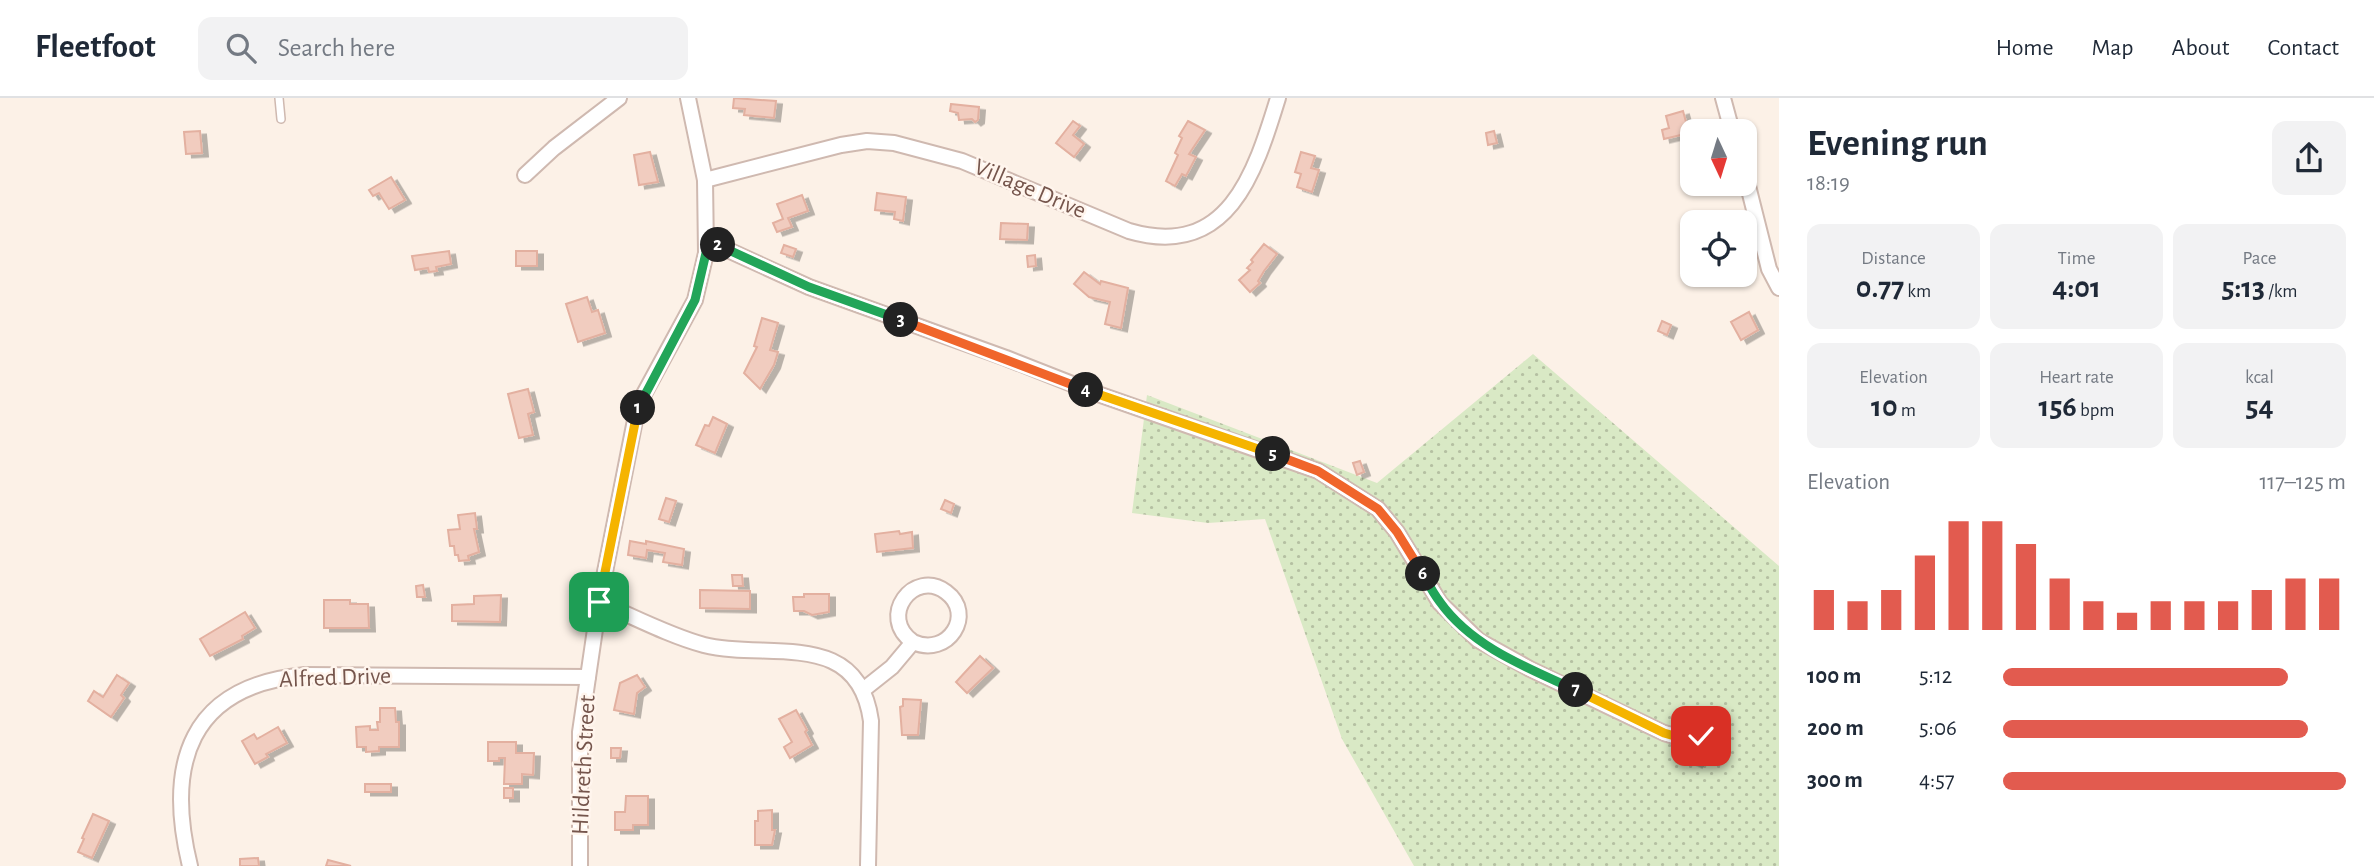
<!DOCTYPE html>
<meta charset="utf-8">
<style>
body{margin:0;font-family:"Alegreya Sans",sans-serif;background:#f2f2f3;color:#1f2937;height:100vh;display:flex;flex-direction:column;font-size:26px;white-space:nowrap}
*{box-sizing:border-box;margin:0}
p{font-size:23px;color:#747a83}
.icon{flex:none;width:38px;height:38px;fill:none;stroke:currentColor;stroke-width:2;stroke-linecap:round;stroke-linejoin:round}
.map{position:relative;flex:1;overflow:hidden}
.sheet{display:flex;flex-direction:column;background:#fff;width:595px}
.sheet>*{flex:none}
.needle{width:46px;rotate:176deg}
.tools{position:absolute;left:1680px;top:21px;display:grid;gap:14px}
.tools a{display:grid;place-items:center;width:77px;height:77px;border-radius:14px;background:#fff;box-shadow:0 2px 5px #0004;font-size:35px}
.pin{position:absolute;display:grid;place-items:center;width:60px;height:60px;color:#fff;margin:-30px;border-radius:14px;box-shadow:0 4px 10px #0006}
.km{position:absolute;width:35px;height:35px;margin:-18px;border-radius:50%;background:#222;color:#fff;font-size:19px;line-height:35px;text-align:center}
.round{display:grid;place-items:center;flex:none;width:74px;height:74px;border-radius:14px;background:#f2f2f3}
.headline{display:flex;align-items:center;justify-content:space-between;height:119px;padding:0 28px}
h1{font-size:38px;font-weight:700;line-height:52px}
.stats{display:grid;grid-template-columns:repeat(3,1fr);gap:10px;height:119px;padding:7px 28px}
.stats div{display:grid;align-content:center;border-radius:14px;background:#f2f2f3;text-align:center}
.stats b{font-size:30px;font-weight:700}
.stats small{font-size:19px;font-weight:400}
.stats p{font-size:19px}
.chart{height:196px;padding:14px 28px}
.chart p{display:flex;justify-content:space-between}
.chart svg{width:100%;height:126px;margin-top:7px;stroke:#e25b4f;stroke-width:6}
ul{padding:0 28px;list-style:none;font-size:23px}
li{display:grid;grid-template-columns:112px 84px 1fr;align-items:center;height:52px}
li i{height:18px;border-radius:9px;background:#e25b4f}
header{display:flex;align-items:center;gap:42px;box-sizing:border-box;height:98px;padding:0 35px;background:#fff;border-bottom:2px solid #e0e1e3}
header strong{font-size:33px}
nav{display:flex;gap:38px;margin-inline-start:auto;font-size:24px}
.search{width:490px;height:63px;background:#f2f2f3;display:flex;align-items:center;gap:18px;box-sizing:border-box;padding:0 24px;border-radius:14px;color:#747a83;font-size:26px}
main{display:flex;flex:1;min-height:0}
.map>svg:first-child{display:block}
</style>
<header>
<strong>Fleetfoot</strong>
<div class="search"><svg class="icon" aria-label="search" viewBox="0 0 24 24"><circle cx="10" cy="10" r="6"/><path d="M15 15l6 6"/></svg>Search here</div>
<nav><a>Home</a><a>Map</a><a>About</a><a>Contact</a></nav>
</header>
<main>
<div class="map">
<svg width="1779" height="768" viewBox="0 0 1779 768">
<defs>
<pattern id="park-dots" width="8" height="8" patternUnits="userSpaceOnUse" patternTransform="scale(1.75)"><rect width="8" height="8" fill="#d9e9c5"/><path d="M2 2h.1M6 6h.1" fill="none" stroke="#b5c0a2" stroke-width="1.8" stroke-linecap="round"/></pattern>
<filter id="shadow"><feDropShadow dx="6" dy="3.5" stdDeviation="0" flood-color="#0004"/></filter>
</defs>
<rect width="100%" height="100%" fill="#fcf1e7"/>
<!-- park -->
<path fill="url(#park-dots)" d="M1533,256L1779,468V768H1414L1342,641L1265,421L1208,425L1132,415L1147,297L1377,385Z"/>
<!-- building -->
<g fill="#f1ccbf" stroke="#e3b0a0" stroke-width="2" filter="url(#shadow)">
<path d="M734,0L776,3L774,20L744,17L745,11L733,10Z"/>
<path d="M951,6L979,9L978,22L975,24L972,21L959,22L958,15L950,13Z"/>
<path d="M1683,13L1689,35L1664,41L1662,32L1669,30L1666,18Z"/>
<path d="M1073,23L1080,28L1073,37L1084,46L1074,59L1056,45Z"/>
<path d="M1188,23L1205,32L1189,56L1196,59L1186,78L1182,76L1175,88L1166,83L1178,57L1175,55L1182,40L1179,38Z"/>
<path d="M200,33L202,55L186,56L184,34Z"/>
<path d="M1494,33L1497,45L1488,47L1486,35Z"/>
<path d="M650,54L658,84L639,87L634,57Z"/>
<path d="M1301,54L1315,58L1311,70L1319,72L1312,94L1297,89L1301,76L1295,74Z"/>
<path d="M391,79L405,102L389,111L379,95L373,98L369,92Z"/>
<path d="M877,95L906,99L903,123L894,121L895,114L875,112Z"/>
<path d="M802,97L808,113L788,120L792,129L777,134L773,125L783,121L777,106Z"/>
<path d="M1001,125L1028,126L1027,142L1000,141Z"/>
<path d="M1264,146L1277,156L1264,173L1258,183L1260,185L1250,194L1239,182L1250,172L1247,170L1253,164L1251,162Z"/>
<path d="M784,147L796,151L793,159L781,155Z"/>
<path d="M449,153L451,166L436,169L437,173L429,174L428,170L415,172L412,158Z"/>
<rect x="516" y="153" width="21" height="15"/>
<path d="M1035,157L1036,168L1028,169L1027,158Z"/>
<path d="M1084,174L1100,186L1101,183L1128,190L1121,230L1105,226L1110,204L1089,199L1074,186Z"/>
<path d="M587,199L592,214L598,212L605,235L578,244L566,206Z"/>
<path d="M1749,214L1758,232L1741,242L1731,224Z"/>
<path d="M762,220L778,225L770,252L778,254L774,267L760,291L744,275L757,249L754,248Z"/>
<path d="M1662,223L1671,227L1667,237L1658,233Z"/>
<path d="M528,291L534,314L528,316L533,337L519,340L508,296Z"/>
<path d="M713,319L727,326L715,355L696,347L705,327L709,328Z"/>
<path d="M1360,363L1364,374L1357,377L1353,365Z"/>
<path d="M666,400L676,403L669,424L659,421Z"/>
<path d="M945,402L954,406L951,415L941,411Z"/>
<path d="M475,415L477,431H474L479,454L468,458L469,462L459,463L458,457H455L454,448H450L448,432L460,431L458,417Z"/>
<path d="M899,433L900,436L912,434L913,450L877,454L875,436Z"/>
<path d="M630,443L646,446V443L684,451L682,467L663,464L665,455L647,452L646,460L628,457Z"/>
<path d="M732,477H742L743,488H733Z"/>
<path d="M423,487L425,499H417L416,488Z"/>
<path d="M700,492L750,493V511L700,510Z"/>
<path d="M804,496H829V514L812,517L804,513H794L793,499H804Z"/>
<path d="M501,497L500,524L452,523V507L474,506V498Z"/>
<path d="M324,502H350V506H368L369,530H324Z"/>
<path d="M245,514L255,530L242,538L243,541L210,558L200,541Z"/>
<path d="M980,558L993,570L967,595L956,584Z"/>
<path d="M117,577L129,585L121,597L124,600L111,619L88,603L94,593L103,599Z"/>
<path d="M637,577L645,589L637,595L634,616L614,612L620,585Z"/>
<path d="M903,601L921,602L918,637H902L900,609L903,608Z"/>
<path d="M380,610H395L396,624H399V649H379V653L366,654V649H357L356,629L370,628V632H378L377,624H380Z"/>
<path d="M796,612L807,632L805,634L812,647L790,660L784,649L792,644L779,621Z"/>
<path d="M278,629L287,645L266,656L268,659L255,666L242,643L254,636L257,641Z"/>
<path d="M488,644H516V655H534L533,677L522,676V686H504L505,660H499V663H488Z"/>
<path d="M1688,648L1701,654L1696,666L1683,660Z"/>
<path d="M611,650H621L620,660H611Z"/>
<rect x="365" y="686" width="26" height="8"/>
<rect x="504" y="690" width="9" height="10"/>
<path d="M626,698H648V727H633V732H615V714H625Z"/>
<path d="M772,712V732H775L772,747H755V723H758V713Z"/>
<path d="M93,716L109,723L92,760L78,754L84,741L82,740Z"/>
<path d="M258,760L259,768H240V761Z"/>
<path d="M328,762L351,768H326Z"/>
</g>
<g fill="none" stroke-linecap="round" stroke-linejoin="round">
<!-- lane casing -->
<g stroke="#cfb9b0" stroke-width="10">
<path id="lane" d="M279,0L281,21"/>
</g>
<!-- street casing -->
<g stroke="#cfb9b0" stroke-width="18">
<g id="street">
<path d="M1723,0L1732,33"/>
<path d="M1745,76L1769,171L1779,190"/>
<path d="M525,77L554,50L619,0"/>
<path d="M705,82L841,47L867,43L894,45L962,63L1129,133C1228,162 1255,75 1278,0"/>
<path d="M706,142L809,189L1006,260L1095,295L1318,373L1378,411L1397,434L1440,505L1478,542L1530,571L1664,635L1692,643L1709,633L1716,618"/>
<path d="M599,504C632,518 670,538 704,547C768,563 858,529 871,623L868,768"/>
<path d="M863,592L892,569L913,544C877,519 914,470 946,494C976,516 948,560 913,544"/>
<path d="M190,768C165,666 189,588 305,577L588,579"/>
<path d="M580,768V634L599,504L638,307L695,202L706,155L705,82L688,0"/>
</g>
</g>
<!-- lane -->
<use href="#lane" stroke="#fff" stroke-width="7"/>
<!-- street -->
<use href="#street" stroke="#fff" stroke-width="14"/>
</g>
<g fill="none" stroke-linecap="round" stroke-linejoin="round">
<!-- split-1 casing -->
<g stroke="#fff" stroke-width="14">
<path id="split-1" d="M599,504L638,310"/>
</g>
<!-- split-2 casing -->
<g stroke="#fff" stroke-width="14">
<path id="split-2" d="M638,310L695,202L706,155V142L718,147"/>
</g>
<!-- split-3 casing -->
<g stroke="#fff" stroke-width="14">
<path id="split-3" d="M718,147L809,189L901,222"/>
</g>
<!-- split-4 casing -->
<g stroke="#fff" stroke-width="14">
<path id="split-4" d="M901,222L1086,292"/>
</g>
<!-- split-5 casing -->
<g stroke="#fff" stroke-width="14">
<path id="split-5" d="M1086,292L1273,356"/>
</g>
<!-- split-6 casing -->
<g stroke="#fff" stroke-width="14">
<path id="split-6" d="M1273,356L1318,373L1378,411L1397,434L1423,476"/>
</g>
<!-- split-7 casing -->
<g stroke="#fff" stroke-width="14">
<path id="split-7" d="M1423,476C1428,485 1433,495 1440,504C1472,549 1528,570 1576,592"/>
</g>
<!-- split-8 casing -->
<g stroke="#fff" stroke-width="14">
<path id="split-8" d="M1576,592L1664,635L1692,643L1701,638"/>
</g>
<!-- split-1 -->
<use href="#split-1" stroke="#f5b400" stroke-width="9"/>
<!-- split-2 -->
<use href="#split-2" stroke="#22a559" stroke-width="9"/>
<!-- split-3 -->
<use href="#split-3" stroke="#22a559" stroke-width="9"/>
<!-- split-4 -->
<use href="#split-4" stroke="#f0652b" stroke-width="9"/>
<!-- split-5 -->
<use href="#split-5" stroke="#f5b400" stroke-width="9"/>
<!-- split-6 -->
<use href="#split-6" stroke="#f0652b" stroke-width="9"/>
<!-- split-7 -->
<use href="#split-7" stroke="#22a559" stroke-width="9"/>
<!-- split-8 -->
<use href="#split-8" stroke="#f5b400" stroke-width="9"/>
</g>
<g text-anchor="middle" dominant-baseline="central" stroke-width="5" stroke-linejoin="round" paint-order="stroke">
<!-- street labels -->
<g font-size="24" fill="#75554c" stroke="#fff5ed">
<text transform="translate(1030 91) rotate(23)">Village Drive</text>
<text transform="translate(335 580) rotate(-2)">Alfred Drive</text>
<text transform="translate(584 667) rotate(-87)">Hildreth Street</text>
</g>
</g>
</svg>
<div class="tools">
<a><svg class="needle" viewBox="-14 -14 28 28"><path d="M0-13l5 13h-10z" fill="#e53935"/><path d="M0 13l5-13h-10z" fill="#747a83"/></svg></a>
<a><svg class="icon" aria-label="locate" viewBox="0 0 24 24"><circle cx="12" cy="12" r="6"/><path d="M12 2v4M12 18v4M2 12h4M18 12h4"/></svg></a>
</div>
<div class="pin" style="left:599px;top:504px;background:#1e9e55"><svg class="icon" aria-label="arrive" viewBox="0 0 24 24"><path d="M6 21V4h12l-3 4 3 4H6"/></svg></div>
<div class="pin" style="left:1701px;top:638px;background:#d93025"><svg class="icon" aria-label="check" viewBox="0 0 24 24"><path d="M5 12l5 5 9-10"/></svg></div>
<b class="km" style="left:638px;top:310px">1</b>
<b class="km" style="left:718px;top:147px">2</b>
<b class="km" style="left:901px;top:222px">3</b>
<b class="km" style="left:1086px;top:292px">4</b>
<b class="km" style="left:1273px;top:356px">5</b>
<b class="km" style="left:1423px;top:476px">6</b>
<b class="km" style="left:1576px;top:592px">7</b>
</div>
<section class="sheet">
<div class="headline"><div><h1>Evening run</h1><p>18:19</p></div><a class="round"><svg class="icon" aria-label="share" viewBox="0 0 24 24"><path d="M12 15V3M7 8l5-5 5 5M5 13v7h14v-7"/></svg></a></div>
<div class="stats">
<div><p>Distance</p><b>0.77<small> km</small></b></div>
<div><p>Time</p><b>4:01</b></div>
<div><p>Pace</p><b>5:13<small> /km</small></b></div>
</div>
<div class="stats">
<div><p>Elevation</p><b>10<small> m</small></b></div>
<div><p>Heart rate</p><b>156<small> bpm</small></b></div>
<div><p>kcal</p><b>54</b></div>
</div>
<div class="chart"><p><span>Elevation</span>117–125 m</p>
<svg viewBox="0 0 160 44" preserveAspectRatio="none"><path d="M5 44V30M15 44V34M25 44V30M35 44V18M45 44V6M55 44V6M65 44V14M75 44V26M85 44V34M95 44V38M105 44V34M115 44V34M125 44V34M135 44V30M145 44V26M155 44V26"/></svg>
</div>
<ul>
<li><b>100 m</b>5:12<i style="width:83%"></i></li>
<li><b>200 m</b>5:06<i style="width:89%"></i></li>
<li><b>300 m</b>4:57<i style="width:100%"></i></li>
</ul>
</section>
</main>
